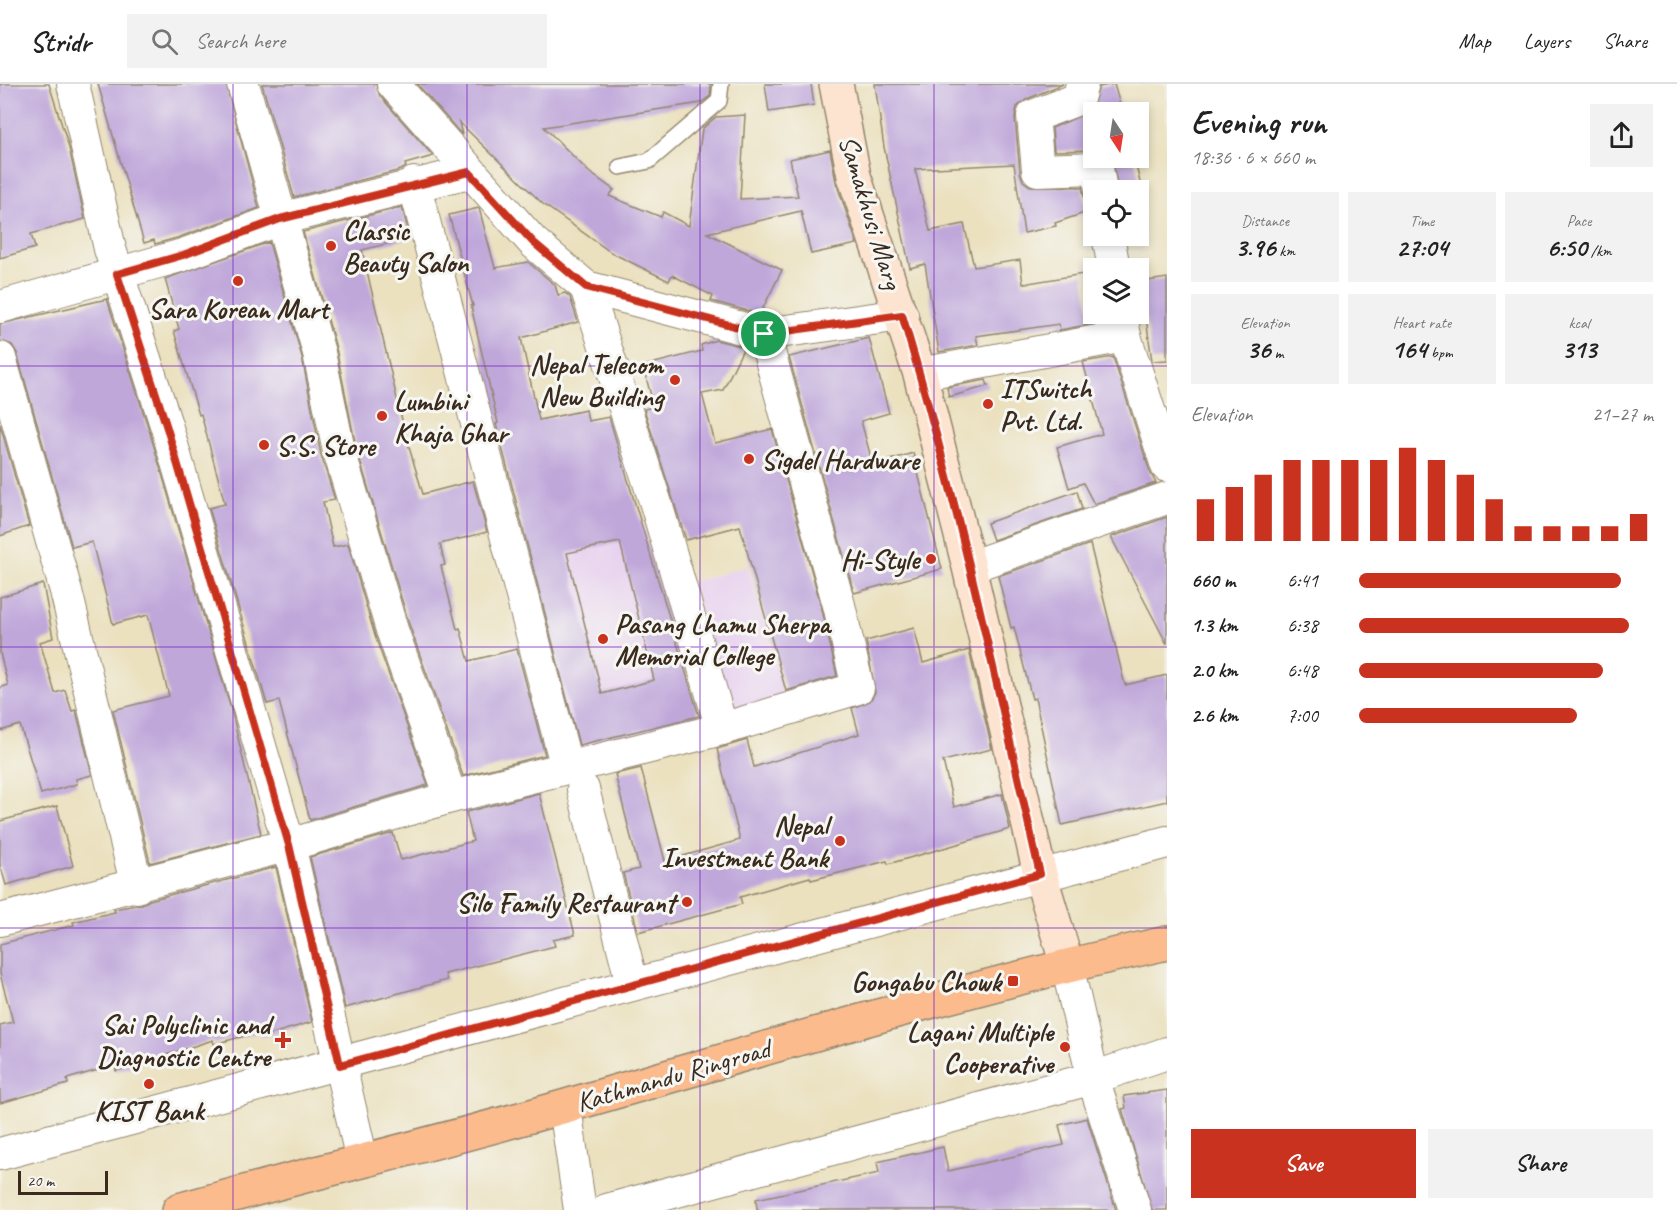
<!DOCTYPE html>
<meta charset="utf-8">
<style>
body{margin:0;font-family:Caveat,sans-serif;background:#f2f2f2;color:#222;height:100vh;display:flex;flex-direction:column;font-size:22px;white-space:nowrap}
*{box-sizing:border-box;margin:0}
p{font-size:20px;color:#767676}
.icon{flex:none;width:33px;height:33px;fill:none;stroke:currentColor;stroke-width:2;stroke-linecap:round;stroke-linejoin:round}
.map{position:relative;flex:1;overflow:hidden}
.panel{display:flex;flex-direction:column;background:#fff;width:510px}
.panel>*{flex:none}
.needle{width:39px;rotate:168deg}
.controls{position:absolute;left:1083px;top:18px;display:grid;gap:12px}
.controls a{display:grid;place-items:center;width:66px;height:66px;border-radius:0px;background:#fff;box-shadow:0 3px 9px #0003;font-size:30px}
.scale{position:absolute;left:18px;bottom:15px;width:90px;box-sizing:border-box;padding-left:6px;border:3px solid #3b2a1e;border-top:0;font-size:16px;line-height:21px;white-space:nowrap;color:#3b2a1e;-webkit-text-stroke:4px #f6f6f2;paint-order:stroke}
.pin{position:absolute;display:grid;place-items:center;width:51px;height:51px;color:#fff;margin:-26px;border:3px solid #fff;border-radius:50%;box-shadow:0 2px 6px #0007}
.round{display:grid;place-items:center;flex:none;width:63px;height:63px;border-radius:0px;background:#f2f2f2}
.head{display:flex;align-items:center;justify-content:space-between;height:102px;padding:0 24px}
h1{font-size:33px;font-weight:700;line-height:45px}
.stats{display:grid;grid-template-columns:repeat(3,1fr);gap:9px;height:102px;padding:6px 24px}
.stats div{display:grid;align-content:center;border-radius:0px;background:#f2f2f2;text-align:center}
.stats b{font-size:26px;font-weight:700}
.stats small{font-size:16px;font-weight:400}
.stats p{font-size:16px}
.chart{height:168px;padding:12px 24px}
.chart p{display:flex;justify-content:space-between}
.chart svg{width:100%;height:108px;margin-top:6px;stroke:#c8321e;stroke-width:6}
.button{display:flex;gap:12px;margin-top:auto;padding:12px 24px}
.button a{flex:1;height:69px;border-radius:0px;background:#c8321e;color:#fff;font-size:24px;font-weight:700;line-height:69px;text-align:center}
.button a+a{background:#f2f2f2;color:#222}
ul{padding:0 24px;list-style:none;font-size:20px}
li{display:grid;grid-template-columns:96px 72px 1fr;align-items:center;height:45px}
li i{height:15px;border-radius:8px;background:#c8321e}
header{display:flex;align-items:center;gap:36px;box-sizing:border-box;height:84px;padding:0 30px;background:#fff;border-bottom:2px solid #e0e0e0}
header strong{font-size:28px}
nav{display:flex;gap:33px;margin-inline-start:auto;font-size:21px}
.search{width:420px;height:54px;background:#f2f2f2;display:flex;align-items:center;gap:15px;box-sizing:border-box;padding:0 21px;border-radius:0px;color:#767676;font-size:22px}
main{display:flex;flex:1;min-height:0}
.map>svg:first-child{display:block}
</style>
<header>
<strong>Stridr</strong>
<div class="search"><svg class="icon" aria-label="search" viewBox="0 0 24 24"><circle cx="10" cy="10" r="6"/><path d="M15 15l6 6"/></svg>Search here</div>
<nav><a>Map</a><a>Layers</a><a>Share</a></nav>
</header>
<main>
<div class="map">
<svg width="1167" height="1126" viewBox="0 0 1167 1126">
<rect width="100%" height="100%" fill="#f6f6f2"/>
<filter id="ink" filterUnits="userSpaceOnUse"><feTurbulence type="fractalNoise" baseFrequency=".0167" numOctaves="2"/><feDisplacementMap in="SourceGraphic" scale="12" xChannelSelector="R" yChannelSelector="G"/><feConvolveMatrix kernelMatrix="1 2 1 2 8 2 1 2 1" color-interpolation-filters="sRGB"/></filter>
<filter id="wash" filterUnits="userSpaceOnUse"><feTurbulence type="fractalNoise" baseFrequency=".008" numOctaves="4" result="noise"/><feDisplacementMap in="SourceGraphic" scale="24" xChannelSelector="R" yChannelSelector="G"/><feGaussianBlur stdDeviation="1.35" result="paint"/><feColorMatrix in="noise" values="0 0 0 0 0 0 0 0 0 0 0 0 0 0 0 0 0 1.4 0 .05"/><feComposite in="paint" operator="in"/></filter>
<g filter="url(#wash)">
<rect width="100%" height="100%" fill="#ebe1bf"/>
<!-- built -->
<g fill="#e8d2ef">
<path d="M642,433L698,647L564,681L507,463Z"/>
<path d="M748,482L785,612L728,628L692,498Z"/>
</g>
<g id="blocks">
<!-- building -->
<g fill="#bfa7da" fill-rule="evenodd">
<path d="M0,0H49L69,64L85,135L31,150L35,164L0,174Z"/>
<path d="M98,0H226L259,124L177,154L155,160L154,156L144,159Z"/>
<path d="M262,0H376L380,12L433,72L405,80L406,83L401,86L294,113Z"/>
<path d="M417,0H711L710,12L701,19L544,43L589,88L614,106L609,112L661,133L663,128L689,142L702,45L716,33L745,31L740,115L798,112L790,75L830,66L836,98L857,160L811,170L801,127L707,149L782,186L760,230L711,217L713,212L672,191L669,197L612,169L543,120L459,38L462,51Z"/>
<path d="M765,0H811L814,21L769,28Z"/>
<path d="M875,0H1063L1027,15L1017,23L1015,34L1020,88L1023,97L1030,102L1082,103L1087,128L1055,139L1056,142L1024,149L1014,80L915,85L930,147L964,140L974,183L1020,176L1023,200L1083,190L1092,240L1060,246L1059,240L976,252L978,261L939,268L925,180L910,184L884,63Z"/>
<path d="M1114,0L1122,28H1094V66L1054,67L1052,44L1091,27L1099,3Z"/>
<path d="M1112,74H1134L1142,106H1118Z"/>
<path d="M402,123L410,154L362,166L406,353L423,410L473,397L487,448L440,460L445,481L441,482L457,545L460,544L469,577L517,565L545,671L463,692L409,540L356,363L336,264L303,148Z"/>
<path d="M479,124L495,184L528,178L555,201L558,211L565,209L570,213L578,238L521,254L539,336L586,326L588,337L609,333L699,632L579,661L496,340L498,339L471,222H473L449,131ZM620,458L654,596L602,610L567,469Z"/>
<path d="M269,158L302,273L321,371L335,416L323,418L333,463L348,460L375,552L428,701L310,736L279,617L267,620L209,424L225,420L201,330L199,331L174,247L179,245L165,195Z"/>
<path d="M1167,194V276L1152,277L1141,198Z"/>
<path d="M107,215L150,349L232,629L261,750L150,779L113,626L169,612L148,531L113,540L92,458L72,463L17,269L12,261L0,257V240Z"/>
<path d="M869,254L889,329L861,337L873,381L913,369L942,485L854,509L789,273Z"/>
<path d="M716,256L744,263L723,306L702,310L715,359L772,345L822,525L837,592L786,607L740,442L686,456L644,325L654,323L643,282L702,267L701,261Z"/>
<path d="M1113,273L1150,388L1156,399L1094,420L1083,399L1069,404L1057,363L1102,350L1083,278Z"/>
<path d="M986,296L988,302L949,313L947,303Z"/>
<path d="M0,340L29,442L0,452Z"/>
<path d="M1077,407L1082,425L993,456L987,439Z"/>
<path d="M1167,433V560L1111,453Z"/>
<path d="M1090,460L1125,601L1167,591V717L1062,741L1035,614L1032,615L1014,543L1011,544L998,492Z"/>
<path d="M43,500L53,554L40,558L55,609L65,606L72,627L76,626L92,691L76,695L77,700L41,710L20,641L0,647V604L8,601L0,569V513Z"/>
<path d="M914,544L923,579L969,566L992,665L943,677L954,723L1002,710L1010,745L888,780L887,777L811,796L810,793L740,813L742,820L638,848L623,789L639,785L615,690L641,684L665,777L740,756L717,665L747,656L754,683L859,650L852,624L870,617L875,608L866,557Z"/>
<path d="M539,709L575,851L553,856L555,862L445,890L447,896L345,924L310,773L393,749L401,776L473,757L466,728Z"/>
<path d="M57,722L73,782L6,801L0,780V737Z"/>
<path d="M276,783L312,938L261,953L260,948L214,960L213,956L116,987L115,981L67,995L68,1000L0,1019V941L13,938L0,890V860L74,841L73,838L115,828L114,825L142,820L150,816Z"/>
<path d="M1167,1006V1126H1152L1122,1025L1126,1024L1124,1012Z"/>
<path d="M1087,1034L1116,1126H757L756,1115L879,1089L877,1078L943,1063L948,1087L1064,1061L1059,1041Z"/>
</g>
</g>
</g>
<g filter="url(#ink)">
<use href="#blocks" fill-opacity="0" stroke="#93866e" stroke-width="1.5"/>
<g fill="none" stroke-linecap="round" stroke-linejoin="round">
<!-- service casing -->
<g stroke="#93866e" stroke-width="18">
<path id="service" d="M620,83L649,77L719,17L721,0"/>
</g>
<!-- minor casing -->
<g stroke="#93866e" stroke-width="34">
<g id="minor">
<path d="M73,0L110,165L167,344L289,761L362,1076"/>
<path d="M243,0L319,269L339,367L392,546L451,713"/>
<path d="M1082,0L1078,15L1033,32L1038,86L1097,84L1101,106"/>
<path d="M414,99L567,684"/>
<path d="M1108,152L1114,184"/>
<path d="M586,203L657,423L722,645"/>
<path d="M0,223L183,171L280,135L469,88"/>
<path d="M1121,230L1125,252L1167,382"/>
<path d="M764,250L902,231"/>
<path d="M0,274L66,507L137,803"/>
<path d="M920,290L1125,252"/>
<path d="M969,483L1167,414"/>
<path d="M583,705L632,899"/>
<path d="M0,836L289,761L451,713L722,645L858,604L839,521L764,250L586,203L533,158L393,0"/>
<path d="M1067,881L1093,994L1135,1126"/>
<path d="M565,1023L580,1126"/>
<path d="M0,1070L1167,758"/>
<path d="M607,1126L1093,994L1167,969"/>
</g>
</g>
<!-- secondary casing -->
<g stroke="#93866e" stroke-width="36">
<path id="secondary" d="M836,0L854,92L920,290L969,483L1040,790L1067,881"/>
</g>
<!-- trunk casing -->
<g stroke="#93866e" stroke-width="36">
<path id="trunk" d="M179,1126C307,1090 438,1059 566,1022C766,965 964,903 1167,859"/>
</g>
<!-- service -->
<use href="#service" stroke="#fff" stroke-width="15"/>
<!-- minor -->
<use href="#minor" stroke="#fff" stroke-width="32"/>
<!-- secondary -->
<use href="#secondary" stroke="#fde4d1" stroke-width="33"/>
<!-- trunk -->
<use href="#trunk" stroke="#fbbb8d" stroke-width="33"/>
</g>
</g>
<g fill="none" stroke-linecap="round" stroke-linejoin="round" filter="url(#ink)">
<!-- route casing -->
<g stroke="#fff" stroke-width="12">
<path id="route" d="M469,88L533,158L586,203L764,250L902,231C958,415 997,603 1040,790L340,981L289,761L167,344L117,190L183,171L280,135Z"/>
</g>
<!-- route -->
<use href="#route" stroke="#c8321e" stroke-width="8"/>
</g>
<!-- grid -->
<path fill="none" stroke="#7b2cbf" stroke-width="1.5" stroke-opacity="0.55" d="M233,0V1126M467,0V1126M700,0V1126M934,0V1126M0,282H1167M0,563H1167M0,844H1167"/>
<!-- markers -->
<g fill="#c8321e" stroke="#f6f6f2" stroke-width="2">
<circle cx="331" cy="162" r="6"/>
<circle cx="238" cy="197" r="6"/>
<circle cx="675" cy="296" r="6"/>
<circle cx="988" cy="320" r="6"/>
<circle cx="382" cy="332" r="6"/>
<circle cx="264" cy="361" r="6"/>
<circle cx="749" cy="375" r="6"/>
<circle cx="931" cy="475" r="6"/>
<circle cx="603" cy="555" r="6"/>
<circle cx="840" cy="757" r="6"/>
<circle cx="687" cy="818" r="6"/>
<rect x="1007" y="891" width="12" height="12" rx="3"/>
<path d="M280 947h6v6h6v6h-6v6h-6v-6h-6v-6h6z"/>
<circle cx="1065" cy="963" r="6"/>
<circle cx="149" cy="1000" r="6"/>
</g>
<g text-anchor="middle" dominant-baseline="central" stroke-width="6" stroke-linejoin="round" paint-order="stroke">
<!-- street labels -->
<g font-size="28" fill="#3b2a1e" stroke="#f6f6f2">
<text transform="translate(871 128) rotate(73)">Samakhusi Marg</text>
<text transform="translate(673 991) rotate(-16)">Kathmandu Ringroad</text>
</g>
<!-- poi labels -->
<g font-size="28" font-weight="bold" fill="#3b2a1e" stroke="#f6f6f2" text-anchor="end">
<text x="343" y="146" text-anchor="start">Classic<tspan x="343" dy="32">Beauty Salon</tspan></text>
<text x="238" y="224" text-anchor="middle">Sara Korean Mart</text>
<text x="663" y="280">Nepal Telecom<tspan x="663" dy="32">New Building</tspan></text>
<text x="1000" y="304" text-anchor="start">ITSwitch<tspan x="1000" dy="32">Pvt. Ltd.</tspan></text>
<text x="394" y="316" text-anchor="start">Lumbini<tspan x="394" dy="32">Khaja Ghar</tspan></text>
<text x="276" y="361" text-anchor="start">S.S. Store</text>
<text x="761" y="375" text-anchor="start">Sigdel Hardware</text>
<text x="919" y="475">Hi-Style</text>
<text x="615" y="539" text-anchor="start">Pasang Lhamu Sherpa<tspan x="615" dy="32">Memorial College</tspan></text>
<text x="828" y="741">Nepal<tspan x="828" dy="32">Investment Bank</tspan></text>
<text x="675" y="818">Silo Family Restaurant</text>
<text x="1001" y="897">Gongabu Chowk</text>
<text x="270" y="940">Sai Polyclinic and<tspan x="270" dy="32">Diagnostic Centre</tspan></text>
<text x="1053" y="947">Lagani Multiple<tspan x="1053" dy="32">Cooperative</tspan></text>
<text x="149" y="1026" text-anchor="middle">KIST Bank</text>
</g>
</g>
</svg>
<div class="controls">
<a><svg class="needle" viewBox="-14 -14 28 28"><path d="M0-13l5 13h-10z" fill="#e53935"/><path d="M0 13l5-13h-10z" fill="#767676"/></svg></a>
<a><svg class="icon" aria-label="locate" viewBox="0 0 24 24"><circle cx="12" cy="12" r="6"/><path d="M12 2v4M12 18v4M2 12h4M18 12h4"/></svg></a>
<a><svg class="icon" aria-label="layers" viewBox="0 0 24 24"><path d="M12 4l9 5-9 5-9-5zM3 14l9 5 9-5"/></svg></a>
</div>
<div class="scale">20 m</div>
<div class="pin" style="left:764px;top:250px;background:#1e9e55"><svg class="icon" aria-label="arrive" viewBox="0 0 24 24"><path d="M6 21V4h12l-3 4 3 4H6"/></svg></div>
</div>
<section class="panel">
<div class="head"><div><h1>Evening run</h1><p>18:36 · 6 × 660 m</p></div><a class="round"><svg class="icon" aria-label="share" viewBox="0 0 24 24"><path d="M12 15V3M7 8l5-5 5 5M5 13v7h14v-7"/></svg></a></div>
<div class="stats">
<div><p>Distance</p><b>3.96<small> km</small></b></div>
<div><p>Time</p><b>27:04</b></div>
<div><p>Pace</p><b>6:50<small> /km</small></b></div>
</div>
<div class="stats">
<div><p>Elevation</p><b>36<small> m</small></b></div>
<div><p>Heart rate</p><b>164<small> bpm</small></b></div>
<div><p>kcal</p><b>313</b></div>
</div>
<div class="chart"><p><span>Elevation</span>21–27 m</p>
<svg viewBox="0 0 160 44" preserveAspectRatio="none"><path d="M5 44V27M15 44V22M25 44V17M35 44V11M45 44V11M55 44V11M65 44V11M75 44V6M85 44V11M95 44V17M105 44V27M115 44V38M125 44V38M135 44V38M145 44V38M155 44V33"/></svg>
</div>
<ul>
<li><b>660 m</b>6:41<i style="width:89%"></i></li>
<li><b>1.3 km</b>6:38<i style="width:92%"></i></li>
<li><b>2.0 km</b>6:48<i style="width:83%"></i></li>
<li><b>2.6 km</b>7:00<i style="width:74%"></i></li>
</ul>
<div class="button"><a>Save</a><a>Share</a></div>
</section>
</main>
